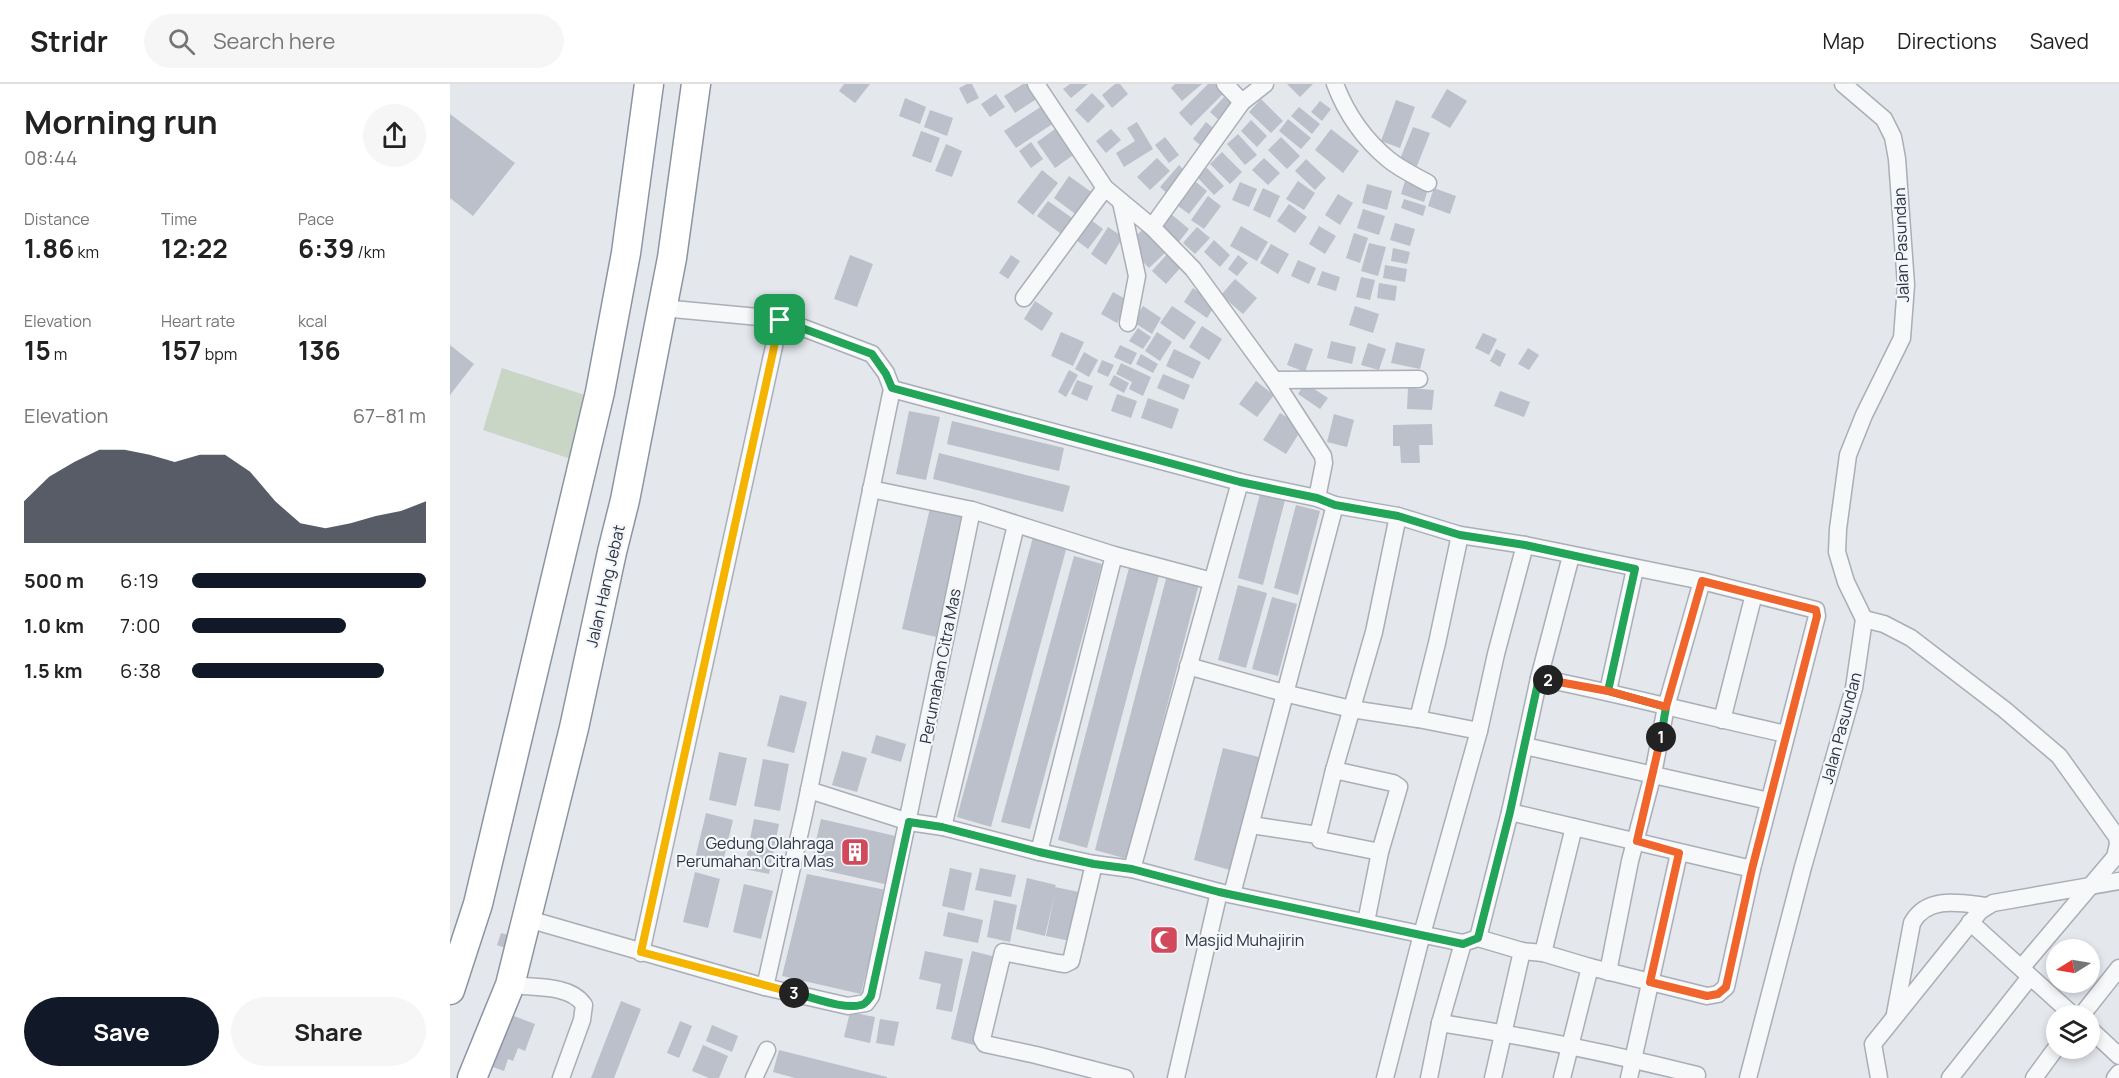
<!DOCTYPE html>
<meta charset="utf-8">
<style>
body{margin:0;font-family:Manrope,sans-serif;background:#f6f6f6;color:#222;height:100vh;display:flex;flex-direction:column;font-size:22px;white-space:nowrap}
*{box-sizing:border-box;margin:0}
p{font-size:20px;color:#767676}
.icon{flex:none;width:33px;height:33px;fill:none;stroke:currentColor;stroke-width:2;stroke-linecap:round;stroke-linejoin:round}
.map{position:relative;flex:1;overflow:hidden}
.side{display:flex;flex-direction:column;background:#fff;width:450px}
.side>*{flex:none}
.needle{width:39px;rotate:259deg}
.buttons{position:absolute;left:1596px;top:855px;display:grid;gap:12px}
.buttons a{display:grid;place-items:center;width:54px;height:54px;border-radius:50%;background:#fff;box-shadow:0 3px 9px #0003;font-size:30px}
.pin{position:absolute;display:grid;place-items:center;width:51px;height:51px;color:#fff;margin:-26px;border-radius:12px;box-shadow:0 3px 9px #0006}
.km{position:absolute;width:30px;height:30px;margin:-15px;border-radius:50%;background:#222;color:#fff;font-size:16px;line-height:30px;text-align:center}
.round{display:grid;place-items:center;flex:none;width:63px;height:63px;border-radius:32px;background:#f6f6f6}
.headline{display:flex;align-items:center;justify-content:space-between;height:102px;padding:0 24px}
h1{font-size:33px;font-weight:700;line-height:45px}
.metrics{display:grid;grid-template-columns:repeat(3,1fr);gap:9px;height:102px;padding:6px 24px}
.metrics div{display:grid;align-content:center}
.metrics b{font-size:26px;font-weight:700}
.metrics small{font-size:16px;font-weight:400}
.metrics p{font-size:16px}
.chart{height:168px;padding:12px 24px}
.chart p{display:flex;justify-content:space-between}
.chart svg{width:100%;height:108px;margin-top:6px;fill:#111827;opacity:.7}
.cta{display:flex;gap:12px;margin-top:auto;padding:12px 24px}
.cta a{flex:1;height:69px;border-radius:36px;background:#111827;color:#fff;font-size:24px;font-weight:700;line-height:69px;text-align:center}
.cta a+a{background:#f6f6f6;color:#222}
ul{padding:0 24px;list-style:none;font-size:20px}
li{display:grid;grid-template-columns:96px 72px 1fr;align-items:center;height:45px}
li i{height:15px;border-radius:8px;background:#111827}
header{display:flex;align-items:center;gap:36px;box-sizing:border-box;height:84px;padding:0 30px;background:#fff;border-bottom:2px solid #e0e0e0}
header strong{font-size:28px}
nav{display:flex;gap:33px;margin-inline-start:auto;font-size:21px}
.search{width:420px;height:54px;background:#f6f6f6;display:flex;align-items:center;gap:15px;box-sizing:border-box;padding:0 21px;border-radius:33px;color:#767676;font-size:22px}
main{display:flex;flex:1;min-height:0}
.map>svg:first-child{display:block}
</style>
<header>
<strong>Stridr</strong>
<div class="search"><svg class="icon" aria-label="search" viewBox="0 0 24 24"><circle cx="10" cy="10" r="6"/><path d="M15 15l6 6"/></svg>Search here</div>
<nav><a>Map</a><a>Directions</a><a>Saved</a></nav>
</header>
<main>
<section class="side">
<div class="headline"><div><h1>Morning run</h1><p>08:44</p></div><a class="round"><svg class="icon" aria-label="share" viewBox="0 0 24 24"><path d="M12 15V3M7 8l5-5 5 5M5 13v7h14v-7"/></svg></a></div>
<div class="metrics">
<div><p>Distance</p><b>1.86<small> km</small></b></div>
<div><p>Time</p><b>12:22</b></div>
<div><p>Pace</p><b>6:39<small> /km</small></b></div>
</div>
<div class="metrics">
<div><p>Elevation</p><b>15<small> m</small></b></div>
<div><p>Heart rate</p><b>157<small> bpm</small></b></div>
<div><p>kcal</p><b>136</b></div>
</div>
<div class="chart"><p><span>Elevation</span>67–81 m</p>
<svg viewBox="0 0 160 44" preserveAspectRatio="none"><path d="M0 44V27L10 17L20 11L30 6L40 6L50 8L60 11L70 8L80 8L90 15L100 27L110 36L120 38L130 36L140 33L150 31L160 27V44z"/></svg>
</div>
<ul>
<li><b>500 m</b>6:19<i style="width:100%"></i></li>
<li><b>1.0 km</b>7:00<i style="width:66%"></i></li>
<li><b>1.5 km</b>6:38<i style="width:82%"></i></li>
</ul>
<div class="cta"><a>Save</a><a>Share</a></div>
</section>
<div class="map">
<svg width="1669" height="994" viewBox="0 0 1669 994">
<rect width="100%" height="100%" fill="#e4e7ec"/>
<!-- green -->
<path fill="#c9d6c5" d="M52,284L141,313L121,375L33,346Z"/>
<!-- building -->
<g fill="#bbc0ca">
<path d="M394,0H420L405,19L389,7Z"/>
<path d="M517,0H522L529,14L517,20L509,4Z"/>
<path d="M573,0H580L588,14L565,29L554,12Z"/>
<path d="M620,0H638L621,14L613,5Z"/>
<path d="M665,0H670L678,10L662,24L652,11Z"/>
<path d="M725,0H752L732,17L721,4Z"/>
<path d="M758,0H768L775,8L741,42L729,29Z"/>
<path d="M837,0H863L850,13Z"/>
<path d="M997,5L1017,17L1000,44L981,33Z"/>
<path d="M642,9L655,22L638,39L625,26Z"/>
<path d="M546,10L555,23L540,33L531,20Z"/>
<path d="M774,13L786,24L772,39L760,28Z"/>
<path d="M455,14L476,23L470,40L449,32Z"/>
<path d="M811,15L833,37L821,49L799,28Z"/>
<path d="M946,16L965,23L950,64L931,57Z"/>
<path d="M870,17L881,25L872,37L861,28Z"/>
<path d="M592,22L604,39L566,64L554,47Z"/>
<path d="M849,23L870,40L862,50L841,32Z"/>
<path d="M480,26L503,34L497,52L474,43Z"/>
<path d="M0,30L65,79L23,132L0,114Z"/>
<path d="M838,35L861,54L851,65L829,47Z"/>
<path d="M801,36L817,52L807,63L791,47Z"/>
<path d="M687,38L703,65L674,83L666,69L685,57L677,44Z"/>
<path d="M756,38L768,48L755,65L743,55Z"/>
<path d="M608,43L626,69L605,84L587,58Z"/>
<path d="M963,43L980,49L967,82L950,75Z"/>
<path d="M661,45L671,56L656,69L646,57Z"/>
<path d="M881,45L909,67L893,89L865,66Z"/>
<path d="M471,47L490,54L481,79L462,72Z"/>
<path d="M788,50L807,71L795,81L777,60Z"/>
<path d="M715,53L729,71L719,79L705,61Z"/>
<path d="M831,53L850,72L837,85L818,66Z"/>
<path d="M581,58L593,75L581,84L569,67Z"/>
<path d="M496,60L512,67L502,93L485,87Z"/>
<path d="M772,68L792,88L780,100L760,80Z"/>
<path d="M707,74L720,87L700,106L687,93Z"/>
<path d="M814,74L830,89L818,101L802,86Z"/>
<path d="M856,75L876,94L865,106L845,87Z"/>
<path d="M729,81L739,91L720,112L710,103Z"/>
<path d="M757,84L774,102L764,111L747,93Z"/>
<path d="M592,86L608,99L583,131L567,118Z"/>
<path d="M619,92L644,110L628,132L604,114Z"/>
<path d="M848,97L865,109L854,126L836,115Z"/>
<path d="M955,97L978,105L974,118L951,110Z"/>
<path d="M746,98L757,107L739,130L728,122Z"/>
<path d="M790,98L807,105L799,123L782,116Z"/>
<path d="M917,100L942,107L937,126L912,119Z"/>
<path d="M813,104L830,112L820,134L803,126Z"/>
<path d="M984,104L1006,112L1000,130L978,122Z"/>
<path d="M888,110L903,119L890,141L875,131Z"/>
<path d="M758,112L771,122L754,145L741,136Z"/>
<path d="M954,115L976,122L973,132L951,124Z"/>
<path d="M598,117L625,136L614,152L587,132Z"/>
<path d="M839,120L857,133L845,149L827,137Z"/>
<path d="M913,125L935,132L929,151L907,144Z"/>
<path d="M721,130L739,145L728,159L710,145Z"/>
<path d="M641,136L653,145L638,165L626,156Z"/>
<path d="M945,139L965,145L960,162L940,156Z"/>
<path d="M791,142L818,158L807,177L780,162Z"/>
<path d="M869,142L886,152L875,170L859,160Z"/>
<path d="M658,143L673,153L656,181L641,170Z"/>
<path d="M747,143L760,154L745,170L733,159Z"/>
<path d="M694,144L717,167L699,184L685,170V153Z"/>
<path d="M904,149L918,154L910,179L896,174Z"/>
<path d="M764,156L780,171L770,183L754,168Z"/>
<path d="M919,159L936,163L928,192L911,187Z"/>
<path d="M821,160L839,170L828,190L810,179Z"/>
<path d="M943,164L960,168L957,180L941,177Z"/>
<path d="M718,169L732,182L716,200L702,187Z"/>
<path d="M400,171L423,180L407,223L384,215Z"/>
<path d="M561,171L570,177L558,195L549,189Z"/>
<path d="M788,171L798,179L787,192L778,185Z"/>
<path d="M848,176L866,184L859,200L841,192Z"/>
<path d="M935,181L957,185L955,198L933,194Z"/>
<path d="M872,187L890,193L886,207L867,201Z"/>
<path d="M911,193L925,196L920,216L906,213Z"/>
<path d="M785,195L807,214L793,230L771,211Z"/>
<path d="M929,199L947,202L945,217L927,214Z"/>
<path d="M743,204L766,220L757,234L734,218Z"/>
<path d="M663,208L679,217L667,239L651,230Z"/>
<path d="M585,217L603,229L592,247L574,235Z"/>
<path d="M693,222L711,234L702,250L683,238Z"/>
<path d="M722,222L746,238L734,256L710,239Z"/>
<path d="M905,222L929,230L923,249L899,241Z"/>
<path d="M752,242L772,255L759,276L739,263Z"/>
<path d="M688,244L701,253L693,265L679,257Z"/>
<path d="M611,248L634,258L623,282L601,272Z"/>
<path d="M707,248L722,258L710,277L695,267Z"/>
<path d="M1033,249L1047,255L1039,271L1025,264Z"/>
<path d="M881,257L906,263L902,280L877,274Z"/>
<path d="M946,258L975,265L970,285L941,279Z"/>
<path d="M845,259L863,265L855,288L837,281Z"/>
<path d="M918,259L936,265L929,286L911,281Z"/>
<path d="M0,261L24,280L0,311Z"/>
<path d="M670,261L687,269L681,281L664,273Z"/>
<path d="M1078,264L1089,271L1079,286L1068,280Z"/>
<path d="M724,265L751,278L743,295L716,282Z"/>
<path d="M1046,265L1056,270L1050,283L1040,277Z"/>
<path d="M634,268L648,276L639,293L625,285Z"/>
<path d="M691,270L708,280L703,289L686,280Z"/>
<path d="M652,276L664,281L658,293L647,288Z"/>
<path d="M671,279L701,293L693,312L679,305L682,298L666,290Z"/>
<path d="M619,286L628,291L616,313L608,308Z"/>
<path d="M713,290L740,301L734,316L707,304Z"/>
<path d="M664,291L679,299L674,309L659,301Z"/>
<path d="M627,296L643,302L637,317L621,310Z"/>
<path d="M806,297L824,311L807,333L789,320Z"/>
<path d="M855,299L878,314L870,325L848,310Z"/>
<path d="M958,304L984,306L982,326L957,325Z"/>
<path d="M1050,307L1080,318L1074,333L1044,322Z"/>
<path d="M667,310L687,317L681,334L661,327Z"/>
<path d="M698,314L729,325L722,345L691,334Z"/>
<path d="M459,327L490,333L476,396L446,390Z"/>
<path d="M830,329L853,343L836,370L813,356Z"/>
<path d="M884,330L904,336L897,363L877,358Z"/>
<path d="M502,337L614,364L609,387L497,360Z"/>
<path d="M982,340L983,361H969L970,379H951L950,362H943V341Z"/>
<path d="M489,369L620,402L613,428L483,395Z"/>
<path d="M810,410L835,416L813,501L788,494Z"/>
<path d="M846,421L870,427L848,511L824,504Z"/>
<path d="M480,424L514,432L486,553L452,545Z"/>
<path d="M583,453L617,462L541,743L507,733Z"/>
<path d="M624,472L652,480L580,745L551,738Z"/>
<path d="M680,480L710,488L637,764L608,756Z"/>
<path d="M717,491L749,500L677,775L645,766Z"/>
<path d="M788,501L817,509L796,584L768,576Z"/>
<path d="M822,513L847,520L828,592L802,585Z"/>
<path d="M330,611L357,618L344,669L317,662Z"/>
<path d="M426,651L456,660L451,678L421,669Z"/>
<path d="M773,664L809,673L780,786L744,776Z"/>
<path d="M392,667L417,674L407,708L382,701Z"/>
<path d="M269,668L297,674L286,722L259,716Z"/>
<path d="M313,675L339,680L330,727L304,722Z"/>
<path d="M256,729L283,736L272,782L245,775Z"/>
<path d="M304,735L329,740L319,790L294,785Z"/>
<path d="M371,735L450,753L439,801L360,783Z"/>
<path d="M500,784L522,789L514,827L492,822Z"/>
<path d="M530,784L566,791L561,813L525,806Z"/>
<path d="M245,788L270,795L258,844L233,838Z"/>
<path d="M357,790L436,806L411,910L332,892Z"/>
<path d="M577,794L606,801L605,803L634,809L625,858L596,852L605,809L595,852L566,845Z"/>
<path d="M294,800L323,807L311,855L283,848Z"/>
<path d="M544,816L567,821L560,858L537,853Z"/>
<path d="M498,828L533,836L528,859L493,852Z"/>
<path d="M51,849L62,852L58,865L47,861Z"/>
<path d="M475,867L513,875L502,928L486,925L491,900L469,895Z"/>
<path d="M522,867L550,874L528,962L501,955Z"/>
<path d="M171,917L191,925L164,994H141Z"/>
<path d="M400,928L425,933L420,959L394,953Z"/>
<path d="M56,929L85,940L75,967L68,964L63,977L58,975L54,987L37,981Z"/>
<path d="M430,935L449,938L444,962L426,959Z"/>
<path d="M230,937L242,942L229,974L217,969Z"/>
<path d="M262,941L288,952L282,968L256,957Z"/>
<path d="M253,961L278,972L269,994H259L242,987Z"/>
<path d="M329,966L437,993V994H345L323,988Z"/>
</g>
<g fill="none" stroke-linecap="round" stroke-linejoin="round">
<!-- minor casing -->
<g stroke="#a9aeb7" stroke-width="19">
<g id="minor">
<path d="M586,0L655,104L702,143L743,185L824,296L873,372L874,379L867,414"/>
<path d="M775,0L792,18"/>
<path d="M885,0C896,29 915,56 938,75C950,85 965,92 978,99"/>
<path d="M671,118L687,192L678,239"/>
<path d="M702,143L792,18L815,0"/>
<path d="M574,214L655,104"/>
<path d="M212,224L330,235L422,270L436,289L442,305"/>
<path d="M824,296L969,295"/>
<path d="M442,305L790,398L867,414L885,421L948,432L1010,451L1075,461L1252,497L1366,526L1367,532L1302,785L1276,903L1268,910L1257,912L1140,883L1093,869L1072,867L1028,854"/>
<path d="M421,405L522,426L664,471L762,497"/>
<path d="M1414,535L1434,540L1461,554L1555,626L1609,672L1667,753L1668,760L1665,773L1572,883"/>
<path d="M738,582L834,609L901,625L968,635L1029,647"/>
<path d="M1089,594C1172,610 1253,632 1336,650"/>
<path d="M1158,607L1185,485"/>
<path d="M968,635L987,559L1010,451"/>
<path d="M1272,636L1304,510"/>
<path d="M1075,662L1319,717"/>
<path d="M884,686L943,699L949,703L930,768L916,838"/>
<path d="M359,706L459,738L493,743L589,768L644,780L682,785L769,808L1013,859L1028,854"/>
<path d="M1060,728L1302,785"/>
<path d="M801,741L868,751L870,756L930,768"/>
<path d="M493,743L566,441"/>
<path d="M868,751L884,686L924,548L948,432"/>
<path d="M589,768L664,471"/>
<path d="M644,780L621,877L615,880L608,879L553,868L532,955L535,960L586,971L675,994"/>
<path d="M682,785L790,398"/>
<path d="M782,810L885,421"/>
<path d="M78,835L315,903L398,922L416,919L421,912L522,426"/>
<path d="M1520,838L1624,932"/>
<path d="M1028,854L1060,728L1089,594L1121,472"/>
<path d="M191,869L330,235"/>
<path d="M1093,869L1124,743"/>
<path d="M1158,888L1180,777L1203,690L1216,623L1252,497"/>
<path d="M60,901C83,904 120,900 134,921L132,936L111,994"/>
<path d="M315,903L354,730L442,305"/>
<path d="M1445,930L1462,839C1477,811 1511,819 1537,822"/>
<path d="M1631,932L1669,884"/>
<path d="M990,939C1076,952 1162,970 1247,991"/>
<path d="M1640,945L1669,972"/>
<path d="M304,994L317,966"/>
<path d="M726,994L769,808"/>
<path d="M935,994L972,850L1029,647L1046,570L1075,461"/>
<path d="M979,994L990,939L1013,859"/>
<path d="M1043,994L1072,867"/>
<path d="M1112,994L1140,883"/>
<path d="M1179,994L1229,769"/>
<path d="M1298,994L1353,783L1404,604L1414,535L1396,498L1387,468L1388,445L1398,371L1414,331L1452,254L1456,201L1447,75L1443,53L1434,35L1393,0"/>
<path d="M1429,994L1423,960L1530,827L1543,819L1669,797"/>
<path d="M1500,994L1580,893"/>
<path d="M1584,994L1606,964"/>
<path d="M1665,994L1669,989"/>
</g>
</g>
<!-- trunk casing -->
<g stroke="#8b94a3" stroke-width="31">
<g id="trunk">
<path d="M0,906L28,820L150,308L176,169L199,0"/>
<path d="M22,994L60,901L124,644L162,468L175,416L222,174L246,0"/>
</g>
</g>
<!-- minor -->
<use href="#minor" stroke="#f7f8fa" stroke-width="16"/>
<!-- trunk -->
<use href="#trunk" stroke="#fff" stroke-width="28"/>
</g>
<g fill="none" stroke-linecap="round" stroke-linejoin="round">
<!-- split-1 casing -->
<g stroke="#fff" stroke-width="12">
<path id="split-1" d="M330,236L422,270L436,290L442,304L790,398L867,414L885,421L948,432L1010,451L1075,461L1185,485L1158,607L1216,623L1211,653"/>
</g>
<!-- split-2 casing -->
<g stroke="#fff" stroke-width="12">
<path id="split-2" d="M1098,596L1158,607L1216,623L1252,497L1366,526L1367,532L1302,785L1276,903L1268,910L1257,912L1200,898L1229,769L1187,757L1211,653"/>
</g>
<!-- split-3 casing -->
<g stroke="#fff" stroke-width="12">
<path id="split-3" d="M344,909C362,913 394,926 411,921C416,920 418,916 421,912L459,738L492,743L589,768L644,780L682,785L769,808L1013,860L1028,854L1060,728L1089,594L1098,596"/>
</g>
<!-- split-4 casing -->
<g stroke="#fff" stroke-width="12">
<path id="split-4" d="M330,236L191,868L344,909"/>
</g>
<!-- split-1 -->
<use href="#split-1" stroke="#22a559" stroke-width="8"/>
<!-- split-2 -->
<use href="#split-2" stroke="#f0652b" stroke-width="8"/>
<!-- split-3 -->
<use href="#split-3" stroke="#22a559" stroke-width="8"/>
<!-- split-4 -->
<use href="#split-4" stroke="#f5b400" stroke-width="8"/>
</g>
<!-- icons -->
<defs>
<g id="building-square" transform="scale(1.5)"><rect x="-9" y="-9" width="18" height="18" rx="4" fill="#d1495b" stroke="#f4f6f9"/><path d="M-4-6H4V6H1V3H-1V6H-4ZM-2.5-4.3h1.7v1.8h-1.7ZM.8-4.3h1.7v1.8H.8ZM-2.5-1h1.7V.8h-1.7ZM.8-1h1.7V.8H.8Z" fill="#fff"/></g>
<g id="mosque-square" transform="scale(1.5)"><rect x="-9" y="-9" width="18" height="18" rx="4" fill="#d1495b" stroke="#f4f6f9"/><path d="M3.5-4.9A6 6 0 1 0 3.5 4.9A5 5 0 1 1 3.5-4.9Z" fill="#fff"/></g>
</defs>
<g fill-rule="evenodd">
<use href="#building-square" x="405" y="768"/>
<use href="#mosque-square" x="714" y="856"/>
</g>
<g text-anchor="middle" dominant-baseline="central" stroke-width="4.5" stroke-linejoin="round" paint-order="stroke">
<!-- street labels -->
<g font-size="16" fill="#2b3445" stroke="#f4f6f9">
<text transform="translate(1451 161) rotate(-92)">Jalan Pasundan</text>
<text transform="translate(155 502) rotate(-77)">Jalan Hang Jebat</text>
<text transform="translate(490 582) rotate(-79)">Perumahan Citra Mas</text>
<text transform="translate(1391 644) rotate(-75)">Jalan Pasundan</text>
</g>
<!-- poi labels -->
<g font-size="16" fill="#2b3445" stroke="#f4f6f9" text-anchor="end">
<text x="384" y="759">Gedung Olahraga<tspan x="384" dy="18">Perumahan Citra Mas</tspan></text>
<text x="735" y="856" text-anchor="start">Masjid Muhajirin</text>
</g>
</g>
</svg>
<div class="buttons">
<a><svg class="needle" viewBox="-14 -14 28 28"><path d="M0-13l5 13h-10z" fill="#e53935"/><path d="M0 13l5-13h-10z" fill="#767676"/></svg></a>
<a><svg class="icon" aria-label="layers" viewBox="0 0 24 24"><path d="M12 4l9 5-9 5-9-5zM3 14l9 5 9-5"/></svg></a>
</div>
<div class="pin" style="left:330px;top:236px;background:#1e9e55"><svg class="icon" aria-label="arrive" viewBox="0 0 24 24"><path d="M6 21V4h12l-3 4 3 4H6"/></svg></div>
<b class="km" style="left:1211px;top:653px">1</b>
<b class="km" style="left:1098px;top:596px">2</b>
<b class="km" style="left:344px;top:909px">3</b>
</div>
</main>
